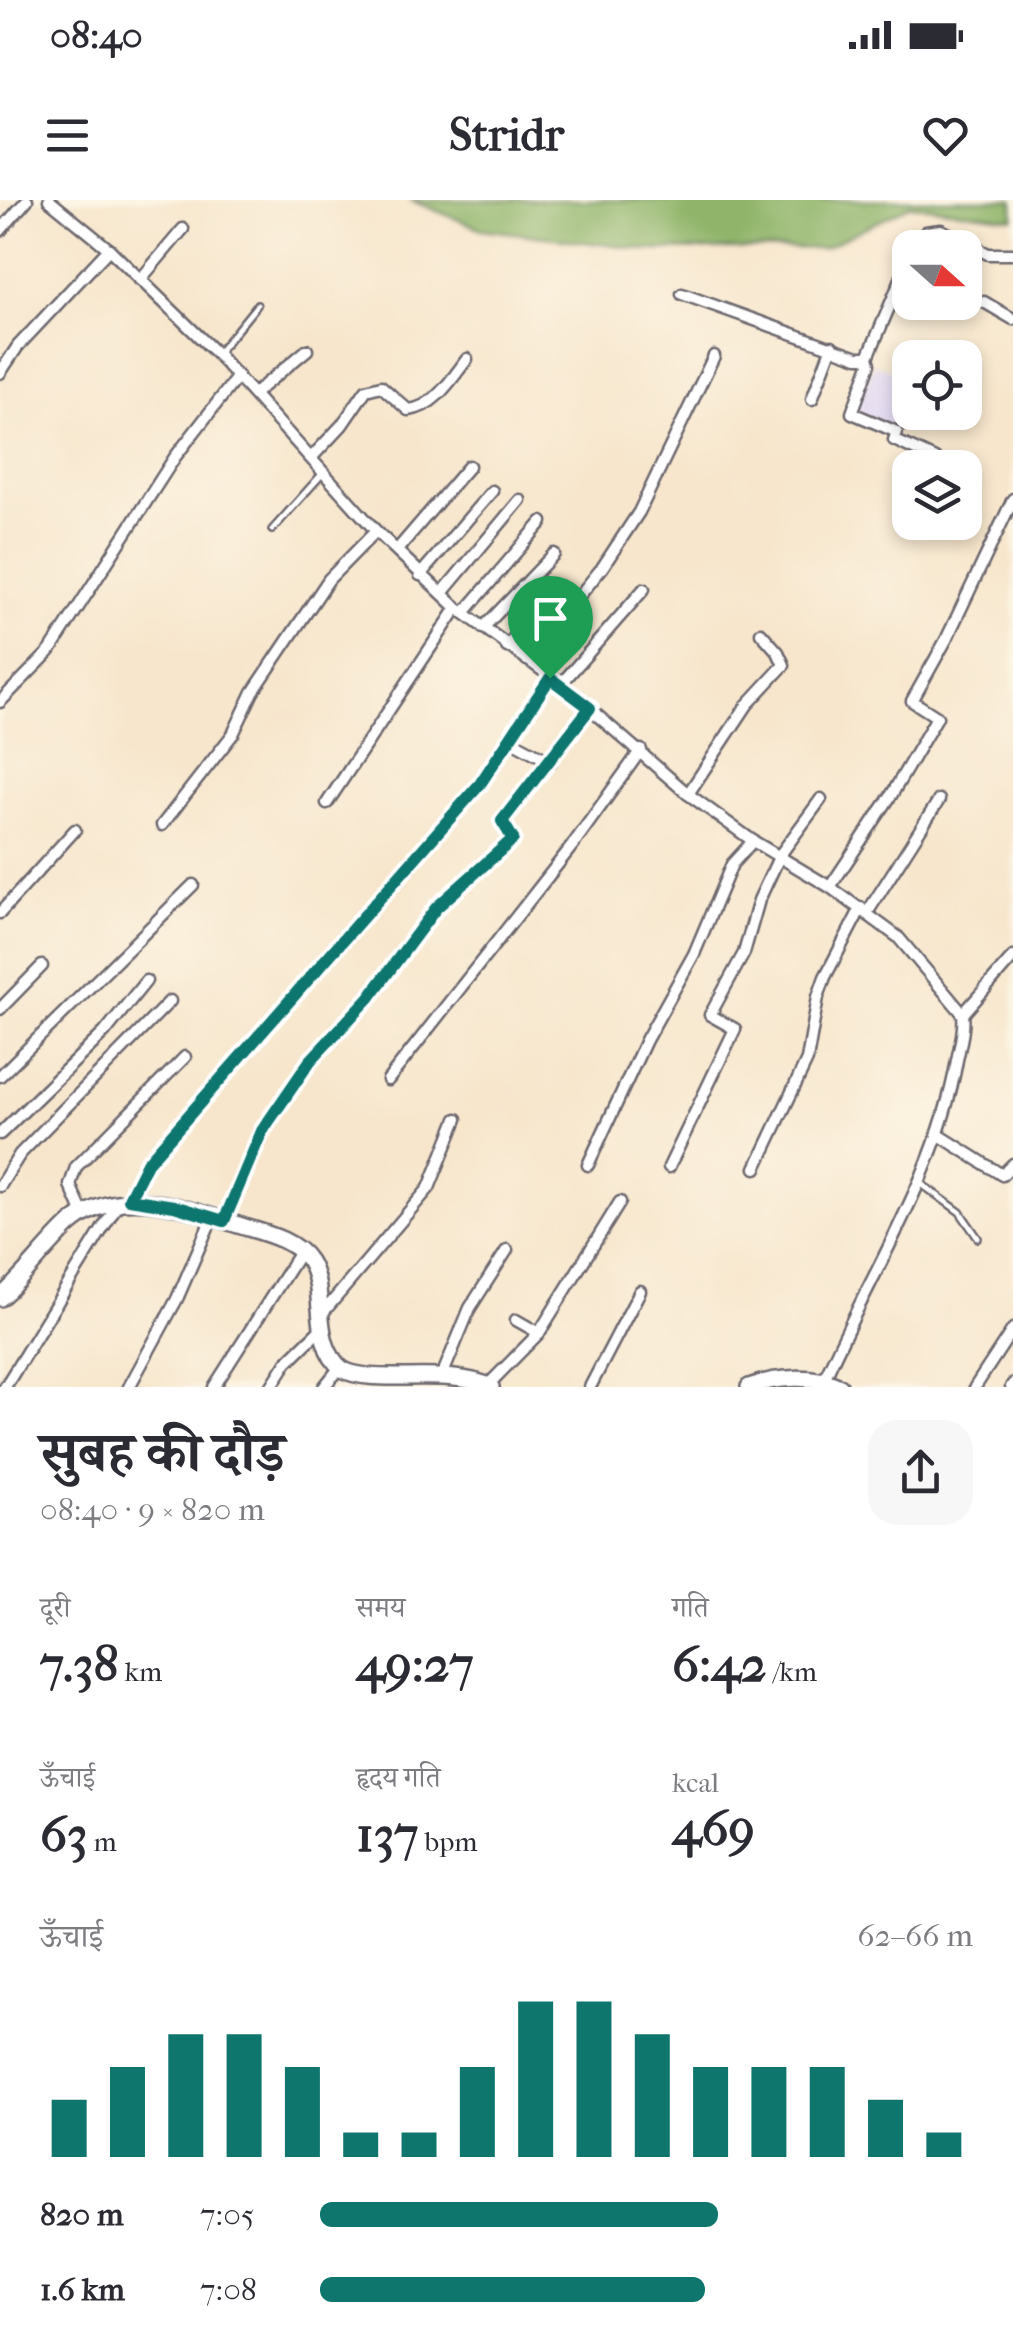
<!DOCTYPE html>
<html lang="hi">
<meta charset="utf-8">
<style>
body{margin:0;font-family:"IM FELL French Canon","Noto Serif Devanagari",serif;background:#f7f7f7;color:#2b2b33;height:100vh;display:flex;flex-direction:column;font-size:38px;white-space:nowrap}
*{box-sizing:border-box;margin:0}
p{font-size:32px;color:#7c7c81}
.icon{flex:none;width:55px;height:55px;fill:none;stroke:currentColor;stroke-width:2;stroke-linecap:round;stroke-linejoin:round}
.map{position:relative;height:1187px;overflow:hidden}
.side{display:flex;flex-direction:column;background:#fff;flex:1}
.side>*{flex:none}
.needle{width:65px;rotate:111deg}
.buttons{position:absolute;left:892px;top:30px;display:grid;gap:20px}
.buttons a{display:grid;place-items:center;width:90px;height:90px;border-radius:20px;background:#fff;box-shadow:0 5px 15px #0003;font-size:50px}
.pin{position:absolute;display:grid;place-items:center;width:85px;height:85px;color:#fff;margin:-102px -42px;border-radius:50% 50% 50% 0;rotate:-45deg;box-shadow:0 0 10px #0007}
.pin .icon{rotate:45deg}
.round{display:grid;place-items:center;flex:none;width:105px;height:105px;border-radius:30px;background:#f7f7f7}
.summary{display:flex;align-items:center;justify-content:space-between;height:170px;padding:0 40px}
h1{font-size:55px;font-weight:700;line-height:75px}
.metrics{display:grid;grid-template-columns:repeat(3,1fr);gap:15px;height:170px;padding:10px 40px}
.metrics div{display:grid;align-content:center}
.metrics b{font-size:50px;font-weight:700}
.metrics small{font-size:28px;font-weight:400}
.metrics p{font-size:28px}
.chart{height:280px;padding:20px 40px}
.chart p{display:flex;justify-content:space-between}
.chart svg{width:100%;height:180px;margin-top:10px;stroke:#0f766e;stroke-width:6}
ul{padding:0 40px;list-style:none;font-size:32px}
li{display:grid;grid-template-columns:160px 120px 1fr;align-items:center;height:75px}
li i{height:25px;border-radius:12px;background:#0f766e}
.status{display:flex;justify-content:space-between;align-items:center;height:70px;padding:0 50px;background:#fff;direction:ltr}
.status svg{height:28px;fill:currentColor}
header{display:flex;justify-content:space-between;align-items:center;height:130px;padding:0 40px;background:#fff;font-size:45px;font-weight:700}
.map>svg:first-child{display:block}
</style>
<div class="status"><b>08:40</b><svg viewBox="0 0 49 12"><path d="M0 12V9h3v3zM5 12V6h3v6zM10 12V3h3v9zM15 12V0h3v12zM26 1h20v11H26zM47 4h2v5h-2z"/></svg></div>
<header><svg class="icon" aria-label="menu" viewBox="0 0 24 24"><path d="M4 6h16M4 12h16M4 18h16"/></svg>Stridr<svg class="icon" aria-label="heart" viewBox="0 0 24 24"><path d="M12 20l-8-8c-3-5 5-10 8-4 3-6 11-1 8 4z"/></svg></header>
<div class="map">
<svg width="1013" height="1187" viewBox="0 0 1013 1187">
<rect width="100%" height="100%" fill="#fcf5e5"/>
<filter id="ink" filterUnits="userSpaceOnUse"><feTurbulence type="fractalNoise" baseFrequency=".01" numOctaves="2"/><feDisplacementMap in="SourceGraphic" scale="20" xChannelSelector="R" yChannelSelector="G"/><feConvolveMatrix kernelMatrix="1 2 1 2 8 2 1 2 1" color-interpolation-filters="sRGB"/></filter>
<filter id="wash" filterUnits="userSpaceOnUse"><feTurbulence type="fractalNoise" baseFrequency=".0048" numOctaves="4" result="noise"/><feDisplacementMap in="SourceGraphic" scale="40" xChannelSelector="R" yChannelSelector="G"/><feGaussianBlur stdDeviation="2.25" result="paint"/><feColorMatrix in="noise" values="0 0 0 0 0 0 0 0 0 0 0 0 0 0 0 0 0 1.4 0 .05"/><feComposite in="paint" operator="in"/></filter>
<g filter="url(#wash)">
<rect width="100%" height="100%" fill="#f7e6cc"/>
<!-- built -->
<path fill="#ded5f5" d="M873,164L910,176L890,226L856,211Z"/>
<!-- forest -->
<path fill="#90b56a" stroke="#596c52" stroke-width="2.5" d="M410,0H1013V18L911,5L824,48L647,50L481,29Z"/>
</g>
<g filter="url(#ink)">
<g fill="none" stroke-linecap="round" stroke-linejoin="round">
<!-- lane casing -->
<g stroke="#6d676e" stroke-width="10">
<g id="lane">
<path d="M218,153L257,105"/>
<path d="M272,330L323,273"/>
<path d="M920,983L960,1012L978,1038"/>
</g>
</g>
<!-- street casing -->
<g stroke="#6d676e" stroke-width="15">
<g id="street">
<path d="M49,0L109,49L217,154L376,331L457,408L561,484L688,594L753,641L830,687L898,737L963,814C965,829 960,845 957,860C937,975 870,1074 824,1180"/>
<path d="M0,31L27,0"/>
<path d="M916,48L926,32L941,30L988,54H1013"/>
<path d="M140,80L183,29"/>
<path d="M682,94L858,157H868L910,58"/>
<path d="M965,95V96"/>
<path d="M984,102L1013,119"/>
<path d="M868,157L870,164L852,213L897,232L894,240L935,259"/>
<path d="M0,173L18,146L109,49"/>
<path d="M255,193L307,150"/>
<path d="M812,199L832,146"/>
<path d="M312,257L342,225L366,190L381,186L408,210C434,208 452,179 467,159"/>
<path d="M397,350L469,266"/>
<path d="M420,375L492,291"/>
<path d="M443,392L520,300"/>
<path d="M464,413L542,322"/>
<path d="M483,428L554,354"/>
<path d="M507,447L551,389"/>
<path d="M527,460L602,368L639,312L714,156"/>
<path d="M561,484L644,389"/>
<path d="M0,502L50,451L175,257L238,176"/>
<path d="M510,540L551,562"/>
<path d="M688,594L747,505L784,465L778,452L761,433"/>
<path d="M327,603L457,408"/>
<path d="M162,625L233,534L253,492L329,379L376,331"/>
<path d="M830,687L892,594L937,517L912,501L946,440L1013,299"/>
<path d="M0,713L75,630"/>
<path d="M867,713L939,600"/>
<path d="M0,809L42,766"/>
<path d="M963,814L1013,757"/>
<path d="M0,876L193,685"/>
<path d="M388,880L572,646L641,550"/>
<path d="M0,934L105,832L146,781"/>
<path d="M939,935L1002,975L1013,964"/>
<path d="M588,965L646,840L694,754L732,664L753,641"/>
<path d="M669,967L735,829L710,815L744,753L759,700L780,655L821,599"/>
<path d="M756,968L807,860L818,797L825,777L861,708"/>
<path d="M0,986L20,954L170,801"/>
<path d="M129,999L147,963L481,584L550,478"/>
<path d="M83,1014L70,985L76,967L185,857"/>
<path d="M224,1021L262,931L310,861L369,798L437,708L513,639L502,621L591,508"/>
<path d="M321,1115L429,988L457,919"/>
<path d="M516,1120L539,1133"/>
<path d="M442,1176L470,1108L507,1050"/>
<path d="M488,1185L539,1133L620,1002"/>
<path d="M5,1187L119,1002"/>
<path d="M129,1187L177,1099L212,1018"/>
<path d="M214,1187L300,1052"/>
<path d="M271,1187L287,1162L322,1128"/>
<path d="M324,1187L340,1167"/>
<path d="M590,1187L640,1091"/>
<path d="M975,1187L1013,1129"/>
<path d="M1011,1187L1013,1184"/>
</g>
</g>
<!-- secondary casing -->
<g stroke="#6d676e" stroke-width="20">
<g id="secondary">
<path d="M0,1098C25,1076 44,1049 68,1026C115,982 182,1007 235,1024C259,1032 294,1038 309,1061C328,1091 310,1142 342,1169C372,1187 448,1166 491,1187"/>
<path d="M749,1187C775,1177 814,1174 840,1187"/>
</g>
</g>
<!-- lane -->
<use href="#lane" stroke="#fff" stroke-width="5"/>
<!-- street -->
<use href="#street" stroke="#fff" stroke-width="10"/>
<!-- secondary -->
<use href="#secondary" stroke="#fff" stroke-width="15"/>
</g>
</g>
<g fill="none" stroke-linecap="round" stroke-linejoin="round" filter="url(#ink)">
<!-- route casing -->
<g stroke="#fff" stroke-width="20">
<path id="route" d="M550,478L590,508L502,621L513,639L436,708L369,798L310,861L262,931L224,1021L174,1006L129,999L147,963L480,584Z"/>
</g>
<!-- route -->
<use href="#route" stroke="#0f766e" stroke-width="12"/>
</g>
</svg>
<div class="buttons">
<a><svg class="needle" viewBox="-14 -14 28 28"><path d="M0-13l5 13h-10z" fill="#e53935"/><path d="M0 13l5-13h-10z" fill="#7c7c81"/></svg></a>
<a><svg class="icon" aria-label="locate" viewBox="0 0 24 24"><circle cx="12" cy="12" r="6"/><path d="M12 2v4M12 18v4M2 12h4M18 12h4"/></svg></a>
<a><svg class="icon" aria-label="layers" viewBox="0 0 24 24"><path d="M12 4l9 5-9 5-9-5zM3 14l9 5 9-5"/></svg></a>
</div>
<div class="pin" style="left:550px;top:478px;background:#1e9e55"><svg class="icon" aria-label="arrive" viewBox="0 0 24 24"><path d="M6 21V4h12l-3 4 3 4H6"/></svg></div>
</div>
<section class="side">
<div class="summary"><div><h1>सुबह की दौड़</h1><p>08:40 · 9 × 820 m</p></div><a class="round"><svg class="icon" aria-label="share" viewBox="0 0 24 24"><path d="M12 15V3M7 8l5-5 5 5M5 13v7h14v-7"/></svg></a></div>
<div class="metrics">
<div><p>दूरी</p><b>7.38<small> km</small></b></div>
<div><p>समय</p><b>49:27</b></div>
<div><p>गति</p><b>6:42<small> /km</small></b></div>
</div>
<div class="metrics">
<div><p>ऊँचाई</p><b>63<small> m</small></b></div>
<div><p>हृदय गति</p><b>137<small> bpm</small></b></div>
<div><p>kcal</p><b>469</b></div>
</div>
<div class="chart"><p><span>ऊँचाई</span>62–66 m</p>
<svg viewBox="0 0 160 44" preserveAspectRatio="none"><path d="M5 44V30M15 44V22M25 44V14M35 44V14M45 44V22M55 44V38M65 44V38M75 44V22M85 44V6M95 44V6M105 44V14M115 44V22M125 44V22M135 44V22M145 44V30M155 44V38"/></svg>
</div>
<ul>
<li><b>820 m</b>7:05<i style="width:61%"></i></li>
<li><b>1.6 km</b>7:08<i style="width:59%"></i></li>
</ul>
</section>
